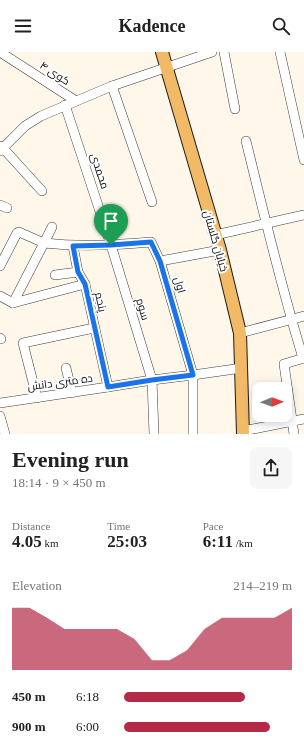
<!DOCTYPE html>
<meta charset="utf-8">
<style>
body{margin:0;font-family:"Times New Roman",Cairo,serif;background:#f6f6f6;color:#222;height:100vh;display:flex;flex-direction:column;font-size:15px;white-space:nowrap}
*{box-sizing:border-box;margin:0}
p{font-size:13px;color:#767676}
.icon{flex:none;width:22px;height:22px;fill:none;stroke:currentColor;stroke-width:2;stroke-linecap:round;stroke-linejoin:round}
.map{position:relative;height:382px;overflow:hidden}
.sheet{display:flex;flex-direction:column;background:#fff;flex:1}
.sheet>*{flex:none}
.needle{width:26px;rotate:89deg}
.tools{position:absolute;left:252px;top:330px;display:grid;gap:8px}
.tools a{display:grid;place-items:center;width:40px;height:40px;border-radius:8px;background:#fff;box-shadow:0 2px 10px #0003;font-size:20px}
.pin{position:absolute;display:grid;place-items:center;width:34px;height:34px;color:#fff;margin:-41px -17px;border-radius:50% 50% 50% 0;rotate:-45deg;box-shadow:0 0 4px #0007}
.pin .icon{rotate:45deg}
.round{display:grid;place-items:center;flex:none;width:42px;height:42px;border-radius:8px;background:#f6f6f6}
.overview{display:flex;align-items:center;justify-content:space-between;height:68px;padding:0 12px}
h1{font-size:22px;font-weight:800;line-height:30px}
.stats{display:grid;grid-template-columns:repeat(3,1fr);gap:6px;height:68px;padding:4px 12px}
.stats div{display:grid;align-content:center}
.stats b{font-size:17px;font-weight:800}
.stats small{font-size:11px;font-weight:400}
.stats p{font-size:11px}
.chart{height:112px;padding:8px 12px}
.chart p{display:flex;justify-content:space-between}
.chart svg{width:100%;height:72px;margin-top:4px;fill:#b42a47;opacity:.7}
ul{padding:0 12px;list-style:none;font-size:13px}
li{display:grid;grid-template-columns:64px 48px 1fr;align-items:center;height:30px}
li i{height:10px;border-radius:5px;background:#b42a47}
header{display:flex;justify-content:space-between;align-items:center;height:52px;padding:0 12px;background:#fff;font-size:18px;font-weight:800}
.map>svg:first-child{display:block}
</style>
<header><svg class="icon" aria-label="menu" viewBox="0 0 24 24"><path d="M4 6h16M4 12h16M4 18h16"/></svg>Kadence<svg class="icon" aria-label="search" viewBox="0 0 24 24"><circle cx="10" cy="10" r="6"/><path d="M15 15l6 6"/></svg></header>
<div class="map">
<svg width="304" height="382" viewBox="0 0 304 382">
<rect width="100%" height="100%" fill="#fef7ea"/>
<g fill="none" stroke-linecap="round" stroke-linejoin="round">
<!-- minor casing -->
<g stroke="#3e3e3e" stroke-width="10">
<g id="minor">
<path d="M0,0L76,49"/>
<path d="M224,0L235,57"/>
<path d="M280,0L304,108"/>
<path d="M112,34L152,150"/>
<path d="M65,53L111,193L152,328L154,382"/>
<path d="M246,89C264,162 281,235 303,306"/>
<path d="M0,94L3,96L42,139"/>
<path d="M0,99L25,74L41,64L112,34L212,0"/>
<path d="M0,153L7,156"/>
<path d="M215,183L304,163"/>
<path d="M73,194L78,220L85,232L108,335"/>
<path d="M160,209L220,198"/>
<path d="M0,214L17,181L19,180L44,191L52,175"/>
<path d="M55,223L78,220"/>
<path d="M0,244L13,251L85,232"/>
<path d="M13,251L44,191C81,195 115,193 151,190L160,209L193,323V382"/>
<path d="M240,281L304,264"/>
<path d="M0,286L1,287"/>
<path d="M66,316L72,341"/>
<path d="M37,346L23,291L94,276"/>
<path d="M0,351L108,335L152,328L193,323L242,316"/>
<path d="M0,364L5,382"/>
<path d="M243,379L304,367"/>
<path d="M294,382L284,312L304,306"/>
</g>
</g>
<!-- major casing -->
<g stroke="#1c1c1c" stroke-width="14">
<path id="major" d="M162,0L220,198L240,281L243,382"/>
</g>
<!-- minor -->
<use href="#minor" stroke="#fff" stroke-width="9"/>
<!-- major -->
<use href="#major" stroke="#f2b966" stroke-width="12"/>
</g>
<g fill="none" stroke-linecap="round" stroke-linejoin="round">
<!-- route casing -->
<g stroke="#fff" stroke-width="8">
<path id="route" d="M151,190L160,209L193,323L152,328L108,335L85,232L78,220L73,194L111,193Z"/>
</g>
<!-- route -->
<use href="#route" stroke="#1a73e8" stroke-width="5"/>
</g>
<g text-anchor="middle" dominant-baseline="central" stroke-width="4" stroke-linejoin="round" paint-order="stroke">
<!-- street labels -->
<g font-size="11" fill="#0b0b0b" stroke="#fff">
<text transform="translate(55 21) rotate(33)">کوی ۴</text>
<text transform="translate(100 119) rotate(72)">محمدی</text>
<text transform="translate(216 189) rotate(74)">خیابان گلستان</text>
<text transform="translate(180 233) rotate(74)">اول</text>
<text transform="translate(101 250) rotate(78)">پنجم</text>
<text transform="translate(143 257) rotate(73)">سوم</text>
<text transform="translate(60 330) rotate(-8)">ده متری دانش</text>
</g>
</g>
</svg>
<div class="tools">
<a><svg class="needle" viewBox="-14 -14 28 28"><path d="M0-13l5 13h-10z" fill="#e53935"/><path d="M0 13l5-13h-10z" fill="#767676"/></svg></a>
</div>
<div class="pin" style="left:111px;top:193px;background:#1e9e55"><svg class="icon" aria-label="arrive" viewBox="0 0 24 24"><path d="M6 21V4h12l-3 4 3 4H6"/></svg></div>
</div>
<section class="sheet">
<div class="overview"><div><h1>Evening run</h1><p>18:14 · 9 × 450 m</p></div><a class="round"><svg class="icon" aria-label="share" viewBox="0 0 24 24"><path d="M12 15V3M7 8l5-5 5 5M5 13v7h14v-7"/></svg></a></div>
<div class="stats">
<div><p>Distance</p><b>4.05<small> km</small></b></div>
<div><p>Time</p><b>25:03</b></div>
<div><p>Pace</p><b>6:11<small> /km</small></b></div>
</div>
<div class="chart"><p><span>Elevation</span>214–219 m</p>
<svg viewBox="0 0 160 44" preserveAspectRatio="none"><path d="M0 44V6L10 6L20 12L30 19L40 19L50 19L60 19L70 25L80 38L90 38L100 32L110 19L120 12L130 12L140 12L150 12L160 6V44z"/></svg>
</div>
<ul>
<li><b>450 m</b>6:18<i style="width:72%"></i></li>
<li><b>900 m</b>6:00<i style="width:87%"></i></li>
</ul>
</section>
